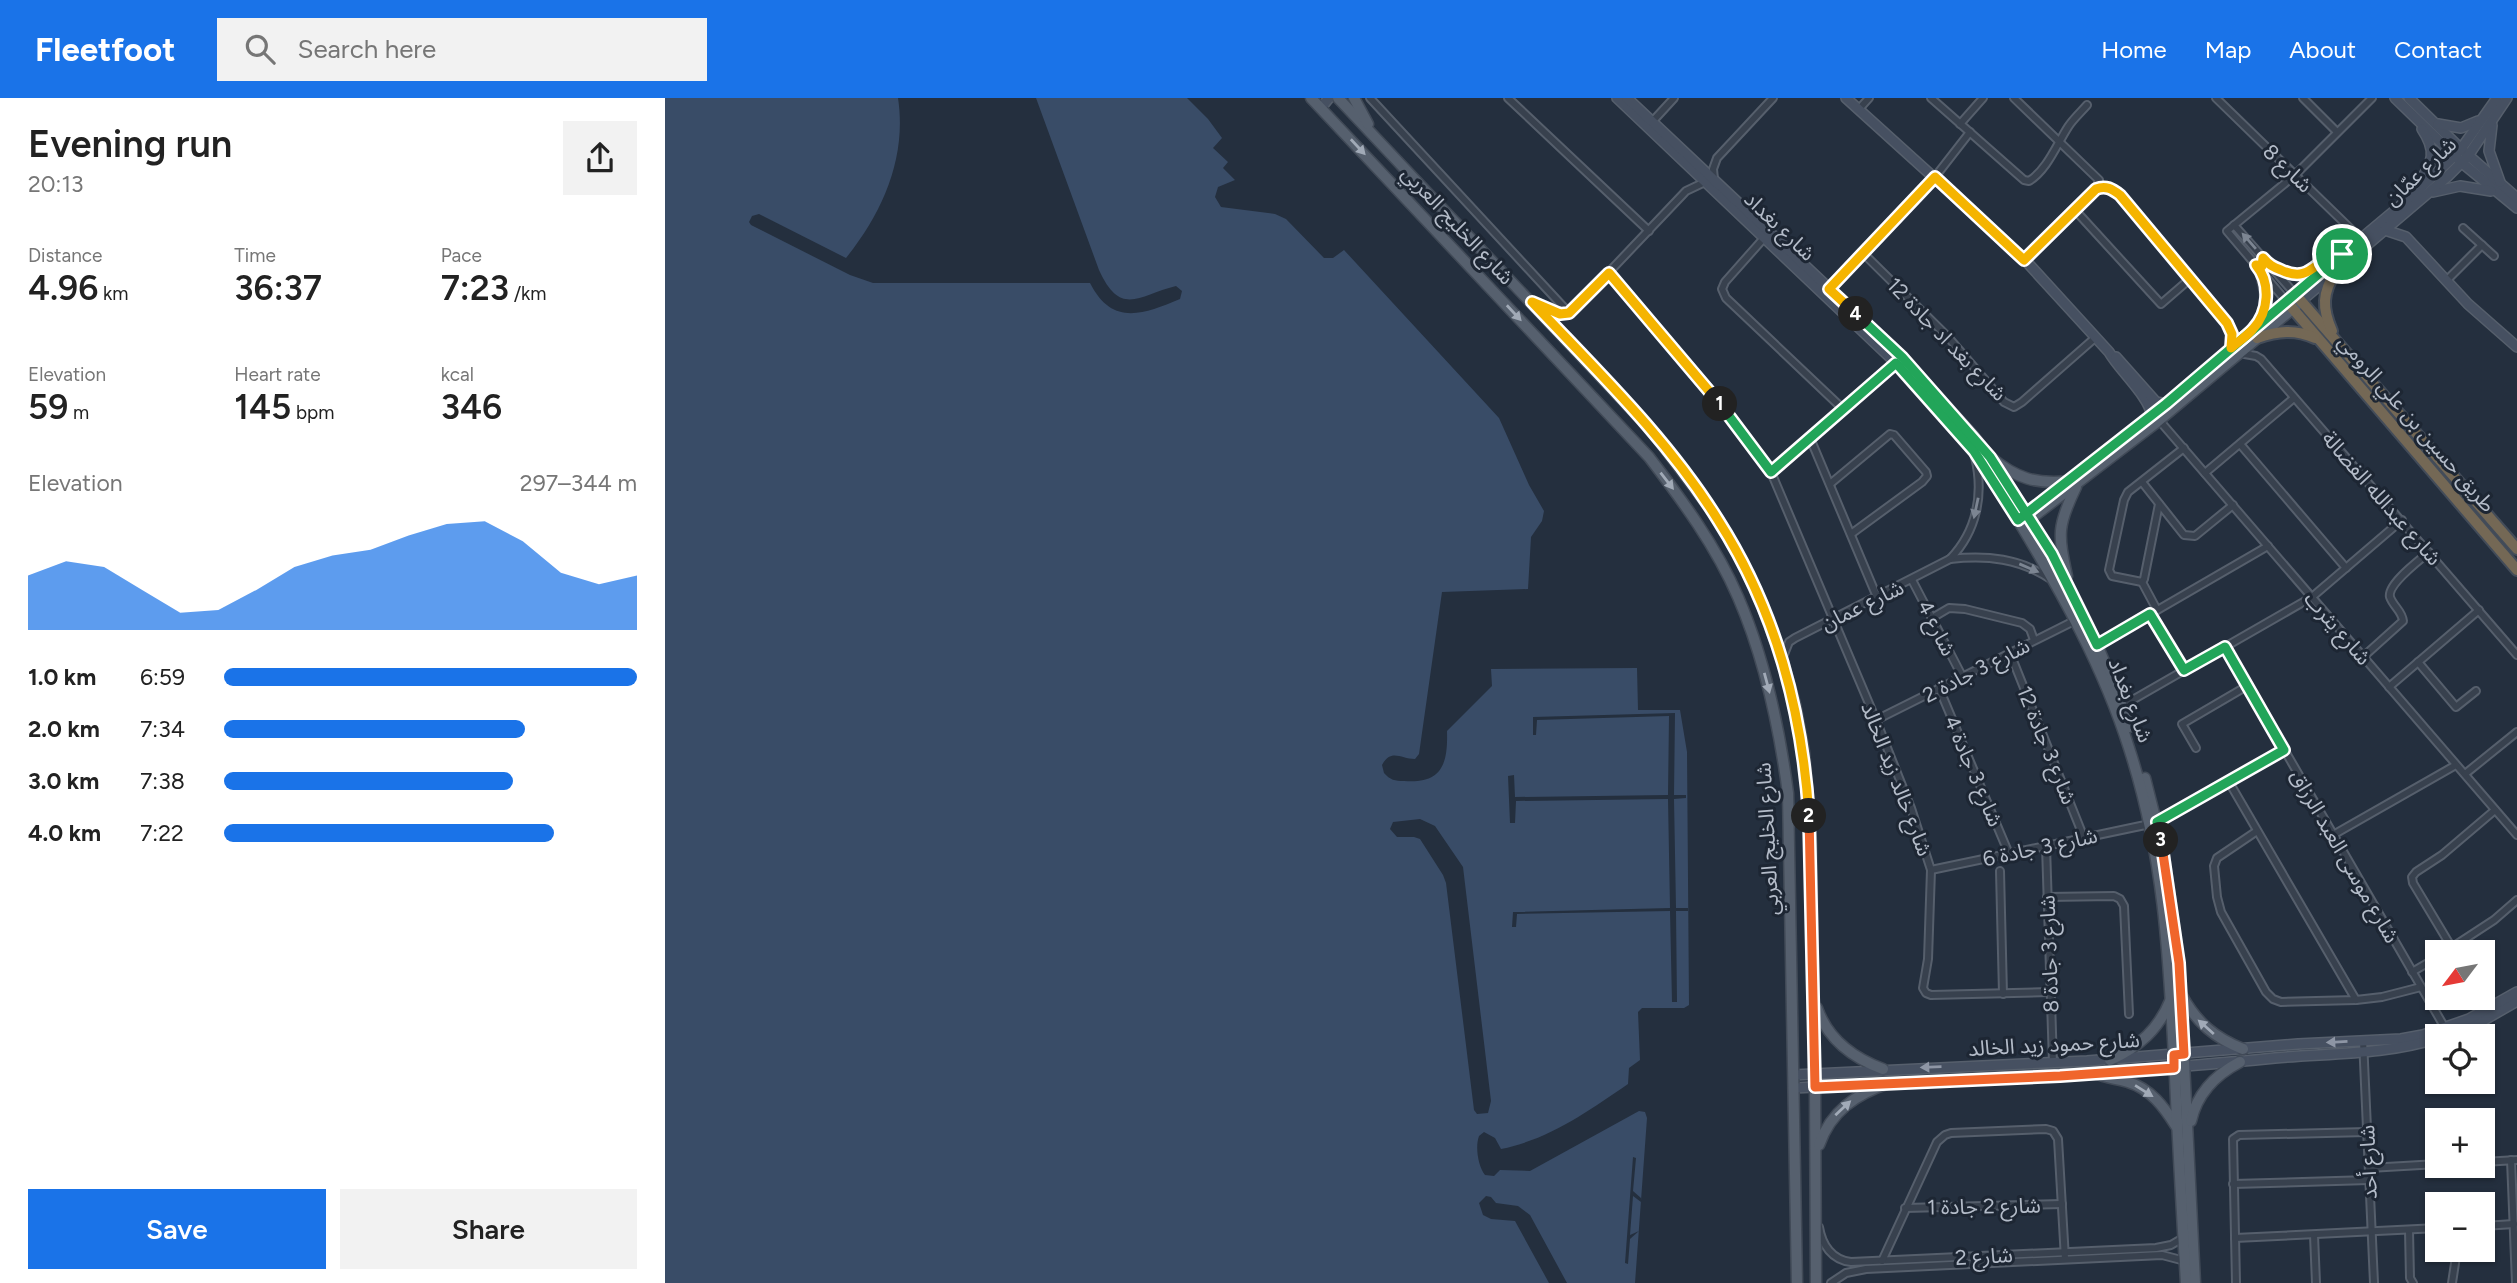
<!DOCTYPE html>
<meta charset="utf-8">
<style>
body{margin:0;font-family:Figtree,"Noto Sans Arabic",sans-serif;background:#f2f2f2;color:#222;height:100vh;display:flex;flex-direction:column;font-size:26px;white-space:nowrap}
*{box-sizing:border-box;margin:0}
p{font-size:23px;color:#767676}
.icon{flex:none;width:38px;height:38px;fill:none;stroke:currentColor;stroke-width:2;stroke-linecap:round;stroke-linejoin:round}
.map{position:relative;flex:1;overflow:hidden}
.panel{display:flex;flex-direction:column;background:#fff;width:665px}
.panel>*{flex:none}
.needle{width:46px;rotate:238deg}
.controls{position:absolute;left:1760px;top:842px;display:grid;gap:14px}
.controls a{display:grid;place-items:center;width:70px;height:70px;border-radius:0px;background:#fff;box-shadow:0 2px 5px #0004;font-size:35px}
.pin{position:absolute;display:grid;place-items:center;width:60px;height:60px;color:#fff;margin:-30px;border:4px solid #fff;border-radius:50%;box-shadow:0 2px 7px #0007}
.km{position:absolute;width:35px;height:35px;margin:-18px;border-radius:50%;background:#222;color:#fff;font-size:19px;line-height:35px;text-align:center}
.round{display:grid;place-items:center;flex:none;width:74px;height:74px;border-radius:0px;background:#f2f2f2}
.headline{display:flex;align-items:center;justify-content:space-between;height:119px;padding:0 28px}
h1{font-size:38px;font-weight:600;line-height:52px}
.figures{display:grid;grid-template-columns:repeat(3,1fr);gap:10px;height:119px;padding:7px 28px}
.figures div{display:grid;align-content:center}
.figures b{font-size:35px;font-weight:600}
.figures small{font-size:19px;font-weight:400}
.figures p{font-size:19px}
.chart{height:196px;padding:14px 28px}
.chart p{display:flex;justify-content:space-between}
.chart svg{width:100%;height:126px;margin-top:7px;fill:#1a73e8;opacity:.7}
.button{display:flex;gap:14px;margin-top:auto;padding:14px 28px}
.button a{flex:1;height:80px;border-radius:0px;background:#1a73e8;color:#fff;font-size:28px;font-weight:600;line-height:80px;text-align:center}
.button a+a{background:#f2f2f2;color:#222}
ul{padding:0 28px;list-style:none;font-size:23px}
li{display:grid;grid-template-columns:112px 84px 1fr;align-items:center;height:52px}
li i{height:18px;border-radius:9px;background:#1a73e8}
header{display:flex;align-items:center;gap:42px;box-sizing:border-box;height:98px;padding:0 35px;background:#1a73e8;color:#fff}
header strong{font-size:33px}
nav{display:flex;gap:38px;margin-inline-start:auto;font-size:24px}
.search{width:490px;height:63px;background:#f2f2f2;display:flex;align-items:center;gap:18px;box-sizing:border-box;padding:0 24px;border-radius:0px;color:#767676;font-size:26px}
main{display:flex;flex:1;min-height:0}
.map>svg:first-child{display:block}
</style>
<header>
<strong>Fleetfoot</strong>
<div class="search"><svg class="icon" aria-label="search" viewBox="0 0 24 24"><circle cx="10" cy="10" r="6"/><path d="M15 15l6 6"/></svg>Search here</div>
<nav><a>Home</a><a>Map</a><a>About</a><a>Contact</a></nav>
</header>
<main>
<section class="panel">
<div class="headline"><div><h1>Evening run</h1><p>20:13</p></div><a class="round"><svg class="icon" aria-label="share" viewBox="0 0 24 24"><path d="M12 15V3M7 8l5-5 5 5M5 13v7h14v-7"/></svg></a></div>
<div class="figures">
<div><p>Distance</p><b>4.96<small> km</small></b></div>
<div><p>Time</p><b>36:37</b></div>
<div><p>Pace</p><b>7:23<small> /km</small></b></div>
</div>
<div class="figures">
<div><p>Elevation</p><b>59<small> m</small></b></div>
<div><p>Heart rate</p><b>145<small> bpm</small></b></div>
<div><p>kcal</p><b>346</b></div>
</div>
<div class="chart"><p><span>Elevation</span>297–344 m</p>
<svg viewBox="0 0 160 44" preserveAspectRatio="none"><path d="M0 44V25L10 20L20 22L30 30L40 38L50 37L60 30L70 22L80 18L90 16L100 11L110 7L120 6L130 13L140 24L150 28L160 25V44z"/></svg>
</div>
<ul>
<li><b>1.0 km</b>6:59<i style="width:100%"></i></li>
<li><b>2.0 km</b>7:34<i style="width:73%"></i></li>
<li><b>3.0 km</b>7:38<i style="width:70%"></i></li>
<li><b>4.0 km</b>7:22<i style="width:80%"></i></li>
</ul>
<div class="button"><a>Save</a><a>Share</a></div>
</section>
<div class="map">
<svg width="1852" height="1185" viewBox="0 0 1852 1185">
<rect width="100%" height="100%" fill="#242f3e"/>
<!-- water -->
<path fill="#394c67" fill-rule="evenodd" d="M0,0H233C242,59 218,114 181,160L94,116L87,118L84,124L86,127L185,177L208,185H425C447,228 477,217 515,201L517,193L511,188C474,197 456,220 434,172L371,0H522L543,21L557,40L548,50L563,64L558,70L570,82L553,89L550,99L556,109L610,116L621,121L659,160H668L679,152L834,320L864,387L879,413L877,423L866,439L863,491L777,494L754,656L750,661C736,661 726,650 717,667L719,675C725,682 730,683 739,683C777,686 783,666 782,633L827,588L826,571L972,570L973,612H1015L1022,654L1024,907L1019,910H977L973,914L975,962L964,970L963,986C922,1014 885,1041 836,1051L830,1040L819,1034L814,1038C810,1049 813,1068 820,1077L829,1078L835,1072L865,1073L974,1013L980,1014L982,1020L970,1185H902L865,1117L853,1108L831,1105L826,1099L821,1098L814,1105L818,1117L826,1121L850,1123L884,1185H0ZM755,721L770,728L798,769L826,1003L823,1015L812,1016L809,1012L781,785L778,777L755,741L749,739H732L725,731L728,724Z"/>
<!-- pier -->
<g fill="#242f3e">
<path d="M1010,615L1009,697H1021V700L1009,701L1011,810H1023V813H1011L1012,904H1007L1005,813L852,816L851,829H847L848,814L1005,810L1003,701L851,703L850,725H845L843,678L849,677L850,699L1003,697L1004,618L872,622L871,637H868V619Z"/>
<path d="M968,1059L971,1060L968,1093L976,1100V1104L968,1098L965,1137L974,1133L965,1141L963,1166L960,1165Z"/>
</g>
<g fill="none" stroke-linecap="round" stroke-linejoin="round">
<!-- street casing -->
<g stroke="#565f6c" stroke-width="10">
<g id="street">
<path d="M705,0L904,215"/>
<path d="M843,0L984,133"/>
<path d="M1266,0L1359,82L1364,83C1382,72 1392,46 1403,29C1408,21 1416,14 1422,7"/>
<path d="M1349,0L1434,82L1431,91L1359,161"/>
<path d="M1551,0L1695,140"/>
<path d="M1638,0L1672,34"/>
<path d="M1194,11L1204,0"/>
<path d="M987,24L1009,0"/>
<path d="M1295,26L1318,0"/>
<path d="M1049,81L1048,71L1052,60L1108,0"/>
<path d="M1431,91L1442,89L1455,97L1562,225L1567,236L1566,250"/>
<path d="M1410,112L1496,206L1526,180"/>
<path d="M1569,127L1630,196"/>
<path d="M1798,130L1829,158"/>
<path d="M1099,140L1060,184L1057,191L1061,200L1178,311"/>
<path d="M1199,156L1283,239L1339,304L1349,309L1357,304L1431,239"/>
<path d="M944,175L1043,289L1106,374L1211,622L1246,710L1266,772L1263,861L1258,890L1261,895L1266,897L1384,894"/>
<path d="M1782,182L1817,147"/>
<path d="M1164,191L1270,79L1305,34"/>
<path d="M1622,204L1562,133L1630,77L1707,0"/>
<path d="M868,205L895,216L908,212L1021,93L1040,84"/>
<path d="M1574,255L1591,258L1596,261L1852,557"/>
<path d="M1494,322L1852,737"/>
<path d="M1145,340L1212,499"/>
<path d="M1575,346L1681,470"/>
<path d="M1106,374L1231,265"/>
<path d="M1540,375L1629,300"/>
<path d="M1477,384L1519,437L1530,438L1568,407"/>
<path d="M1165,386L1225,336L1229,337L1261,374L1262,378L1257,384L1186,436"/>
<path d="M1285,461C1322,457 1355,460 1387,482"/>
<path d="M1247,482L1297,578"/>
<path d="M1477,484L1447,478L1444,472L1459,402L1463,394L1519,350"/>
<path d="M1477,484L1479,481L1494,406"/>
<path d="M1477,484L1492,512"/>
<path d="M1485,516L1519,573"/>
<path d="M1267,520L1284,510L1300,511L1357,525L1365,531L1369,542"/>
<path d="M1432,547L1603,448"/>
<path d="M1560,549L1780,930"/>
<path d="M1345,555L1419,740"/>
<path d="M1118,559L1124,544L1130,540L1285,461C1312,433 1319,396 1310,359"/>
<path d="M1698,559L1738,523C1737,513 1728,508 1725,499C1722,486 1755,462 1764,454"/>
<path d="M1753,564L1791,609L1811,593"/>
<path d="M1724,589L1814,512"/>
<path d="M1274,590L1344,756"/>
<path d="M1457,608L1647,499L1737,422"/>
<path d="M1211,622L1411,522"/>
<path d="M1531,650L1517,626L1582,588"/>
<path d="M1800,676L1852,634"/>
<path d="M1564,684L1691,902"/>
<path d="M1492,724L1619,651"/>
<path d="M1592,733L1552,760L1549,768L1552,799L1556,814L1601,894L1608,901L1616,904L1691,902L1717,899L1756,889"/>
<path d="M1668,737L1791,667"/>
<path d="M1381,748L1388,965"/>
<path d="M1266,772L1485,726"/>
<path d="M1335,773L1338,896"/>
<path d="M1382,799L1449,798L1455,801L1459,808L1464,916"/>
<path d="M1787,850L1748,785L1747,779L1751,774L1777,757L1830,712"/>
<path d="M1780,854L1829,822L1852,802"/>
<path d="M1747,874L1773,859"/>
<path d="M1698,942L1709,1185"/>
<path d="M1846,1062L1851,1185"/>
<path d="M1818,1064L1852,1062"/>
<path d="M1704,1070L1773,1066"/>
<path d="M1568,1086L1704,1082"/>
<path d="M1240,1110L1397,1106"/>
<path d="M1818,1128L1849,1126"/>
<path d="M1154,1129C1157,1147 1167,1162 1186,1164L1491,1150L1506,1147L1518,1140"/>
<path d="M1744,1132L1745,1180L1748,1185"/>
<path d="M1649,1137L1651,1185"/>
<path d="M1570,1140L1773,1130"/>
<path d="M1217,1163L1272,1044L1280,1037L1286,1035L1381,1031L1388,1033L1393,1041L1400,1161"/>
<path d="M1166,1185L1181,1175L1201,1171L1497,1157L1520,1163"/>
<path d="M1571,1185L1568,1041L1574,1037L1702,1034"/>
<path d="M1787,1185L1792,1152"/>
</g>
</g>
<!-- secondary casing -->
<g stroke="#565f6c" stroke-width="12">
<g id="secondary">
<path d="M952,0L1231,265L1309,353L1353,422"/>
<path d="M962,0L1237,259L1308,337L1325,359L1361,416"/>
<path d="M1181,0L1359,161L1444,254C1455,273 1484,298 1487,318"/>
<path d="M1730,0L1796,64L1852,110"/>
<path d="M1744,0L1796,51L1852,100"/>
<path d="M656,10L664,0"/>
<path d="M1773,26L1796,30L1813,23"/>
<path d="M1827,27L1824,53L1835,84"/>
<path d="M1751,91C1764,67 1775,58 1757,31"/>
<path d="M1768,94L1795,88L1826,93"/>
<path d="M1720,132L1741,139L1803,206L1852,249"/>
<path d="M1607,169C1614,171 1621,176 1629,177C1648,179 1657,158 1675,156"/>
<path d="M1630,196L1747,98L1784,63L1796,51L1832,0"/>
<path d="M1636,203L1782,79L1803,58L1842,0"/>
<path d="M1451,259L1491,304L1501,306"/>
<path d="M1780,938L1819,922L1852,903"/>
<path d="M1128,977L1422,963L1633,946L1736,941L1758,937L1804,921L1852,894"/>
<path d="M1128,990C1289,981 1450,976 1610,960C1664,955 1721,957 1773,940"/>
</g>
</g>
<!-- primary casing -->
<g stroke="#414a57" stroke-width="13">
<g id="primary">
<path d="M646,0L984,359C1017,402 1051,448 1073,499C1100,561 1114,628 1123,695L1132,1185"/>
<path d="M673,0L987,333L1053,421L1078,465L1097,507L1117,561L1130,606L1139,654L1143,700L1146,746L1150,989L1151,1185"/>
<path d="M689,0L703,26"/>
<path d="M1593,225C1604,207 1601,193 1595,173"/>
<path d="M1325,359C1351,380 1371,387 1405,383"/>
<path d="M1361,416C1404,483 1439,554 1464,629"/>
<path d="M1360,425L1492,324L1632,207"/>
<path d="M1402,478C1393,436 1392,428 1411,389"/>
<path d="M1480,680L1498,751L1514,865L1530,1185"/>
<path d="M1517,898C1532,925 1550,940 1578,951"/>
<path d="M1152,910C1163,942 1188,960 1218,971"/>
<path d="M1445,962C1474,949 1494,931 1506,901"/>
<path d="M1431,975C1441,981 1452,980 1463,984C1486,991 1499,1009 1511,1028"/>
<path d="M1526,1023C1532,995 1550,977 1575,964"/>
<path d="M1154,1047C1166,1013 1191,996 1224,985"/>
<path d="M1521,1185C1517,1116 1513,1048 1510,979C1504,863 1500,761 1464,650C1438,568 1397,495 1353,422L1487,318L1627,199"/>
</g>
</g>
<!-- highway casing -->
<g stroke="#434c59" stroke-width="14">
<g id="highway">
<path d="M1630,196L1852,451"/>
<path d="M1622,204L1852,472"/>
<path d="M1667,233C1657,210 1657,195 1671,173"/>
<path d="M1592,240C1613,233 1630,231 1650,240"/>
</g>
</g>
<!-- street -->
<use href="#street" stroke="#38414e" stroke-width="6"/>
<!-- secondary -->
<use href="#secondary" stroke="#465061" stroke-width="9"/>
<!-- primary -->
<use href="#primary" stroke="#56606e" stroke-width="10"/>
<!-- highway -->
<use href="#highway" stroke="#746855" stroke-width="10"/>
</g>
<!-- one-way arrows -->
<defs><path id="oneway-solid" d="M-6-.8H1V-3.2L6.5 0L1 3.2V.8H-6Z" transform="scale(1.75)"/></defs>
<g fill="#a1aab7">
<use href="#oneway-solid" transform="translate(693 49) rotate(47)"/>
<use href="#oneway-solid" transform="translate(849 215) rotate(47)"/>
<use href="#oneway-solid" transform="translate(1002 383) rotate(52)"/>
<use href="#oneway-solid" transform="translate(1102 585) rotate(75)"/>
<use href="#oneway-solid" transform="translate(1541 929) rotate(-138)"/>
<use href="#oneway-solid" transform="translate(1479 993) rotate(32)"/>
<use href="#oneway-solid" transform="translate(1178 1010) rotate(-43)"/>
</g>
<g fill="#7c8592">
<use href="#oneway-solid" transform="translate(1584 143) rotate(-131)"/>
<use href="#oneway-solid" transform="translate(1311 410) rotate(102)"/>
<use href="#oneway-solid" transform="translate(1364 470) rotate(23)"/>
</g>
<g fill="#8e96a5">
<use href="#oneway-solid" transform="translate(1672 944) rotate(177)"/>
<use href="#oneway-solid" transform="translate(1266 969) rotate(178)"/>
</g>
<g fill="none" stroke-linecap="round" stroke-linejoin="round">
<!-- split-1 casing -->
<g stroke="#fff" stroke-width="14">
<path id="split-1" d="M1055,306L1106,374L1231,265L1309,353L1353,422L1501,306L1677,156"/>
</g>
<!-- split-2 casing -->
<g stroke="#fff" stroke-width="14">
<path id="split-2" d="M1055,306L944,175L904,215L895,216L867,204C932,273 1003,341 1053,422C1111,513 1137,612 1144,718"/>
</g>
<!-- split-3 casing -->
<g stroke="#fff" stroke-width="14">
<path id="split-3" d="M1144,718L1150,989L1395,978L1509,970V957L1519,956L1514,865L1496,742"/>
</g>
<!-- split-4 casing -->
<g stroke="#fff" stroke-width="14">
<path id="split-4" d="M1191,216L1237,259L1325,359L1387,456L1432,547L1485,516L1519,572L1560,549L1619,652L1492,724L1496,742"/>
</g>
<!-- split-5 casing -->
<g stroke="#fff" stroke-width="14">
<path id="split-5" d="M1191,216L1164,191L1270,79L1359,162L1431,91C1441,87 1447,91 1455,97L1562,225L1567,236L1566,250C1573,244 1582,238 1588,231C1604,214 1606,185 1591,167L1597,168L1598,160C1604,167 1608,169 1616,172C1648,187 1650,157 1677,156"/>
</g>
<!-- split-1 -->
<use href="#split-1" stroke="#22a559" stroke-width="9"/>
<!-- split-2 -->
<use href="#split-2" stroke="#f5b400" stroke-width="9"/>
<!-- split-3 -->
<use href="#split-3" stroke="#f0652b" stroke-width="9"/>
<!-- split-4 -->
<use href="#split-4" stroke="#22a559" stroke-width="9"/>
<!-- split-5 -->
<use href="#split-5" stroke="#f5b400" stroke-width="9"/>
</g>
<g text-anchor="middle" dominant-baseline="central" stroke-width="6" stroke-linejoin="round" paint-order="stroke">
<!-- street labels -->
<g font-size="21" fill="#b4bcc9" stroke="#1d2633">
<text transform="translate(1623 70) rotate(44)">شارع 8</text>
<text transform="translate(1755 73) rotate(-43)">شارع عمّان</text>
<text transform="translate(793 127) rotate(47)">شارع الخليج العربي</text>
<text transform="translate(1115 128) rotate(44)">شارع بغداد</text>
<text transform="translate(1282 241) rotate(46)">شارع بغد اد جادة 12</text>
<text transform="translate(1752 325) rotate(49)">طريق حسين بن علي الرومي</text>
<text transform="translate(1717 400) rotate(49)">شارع عبدالله الفضالة</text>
<text transform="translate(1197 507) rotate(-26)">شارع عمان</text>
<text transform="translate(1272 530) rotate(63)">شارع 4</text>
<text transform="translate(1673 530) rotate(49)">شارع يثرب</text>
<text transform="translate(1311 572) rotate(-27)">شارع 3 جادة 2</text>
<text transform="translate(1466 602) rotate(69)">شارع بغداد</text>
<text transform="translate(1382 647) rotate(68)">شارع 3 جادة 12</text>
<text transform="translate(1309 673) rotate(67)">شارع 3 جادة 4</text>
<text transform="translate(1232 681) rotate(69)">شارع خالد زيد الخالد</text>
<text transform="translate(1102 741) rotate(-93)">شارع الخليج العربي</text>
<text transform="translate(1375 749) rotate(-12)">شارع 3 جادة 6</text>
<text transform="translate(1680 758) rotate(60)">شارع موسى العبد الرزاق</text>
<text transform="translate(1384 856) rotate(-92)">شارع 3 جادة 8</text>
<text transform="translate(1389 946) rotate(-3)">شارع حمود زيد الخالد</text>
<text transform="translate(1703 1064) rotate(-92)">شارع أحد</text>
<text transform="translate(1319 1108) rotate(-1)">شارع 2 جادة 1</text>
<text transform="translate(1319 1158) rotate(-3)">شارع 2</text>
</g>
</g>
</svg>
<div class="controls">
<a><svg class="needle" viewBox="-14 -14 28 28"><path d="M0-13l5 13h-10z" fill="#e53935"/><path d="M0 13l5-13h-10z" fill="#767676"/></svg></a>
<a><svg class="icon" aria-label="locate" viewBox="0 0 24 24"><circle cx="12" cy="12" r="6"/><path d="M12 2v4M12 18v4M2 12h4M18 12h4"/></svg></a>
<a>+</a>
<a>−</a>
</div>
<div class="pin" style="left:1677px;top:156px;background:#1e9e55"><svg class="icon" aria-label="arrive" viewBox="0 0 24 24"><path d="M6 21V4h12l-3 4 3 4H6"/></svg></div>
<b class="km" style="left:1055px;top:306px">1</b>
<b class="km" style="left:1144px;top:718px">2</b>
<b class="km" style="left:1496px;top:742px">3</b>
<b class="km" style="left:1191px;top:216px">4</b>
</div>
</main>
